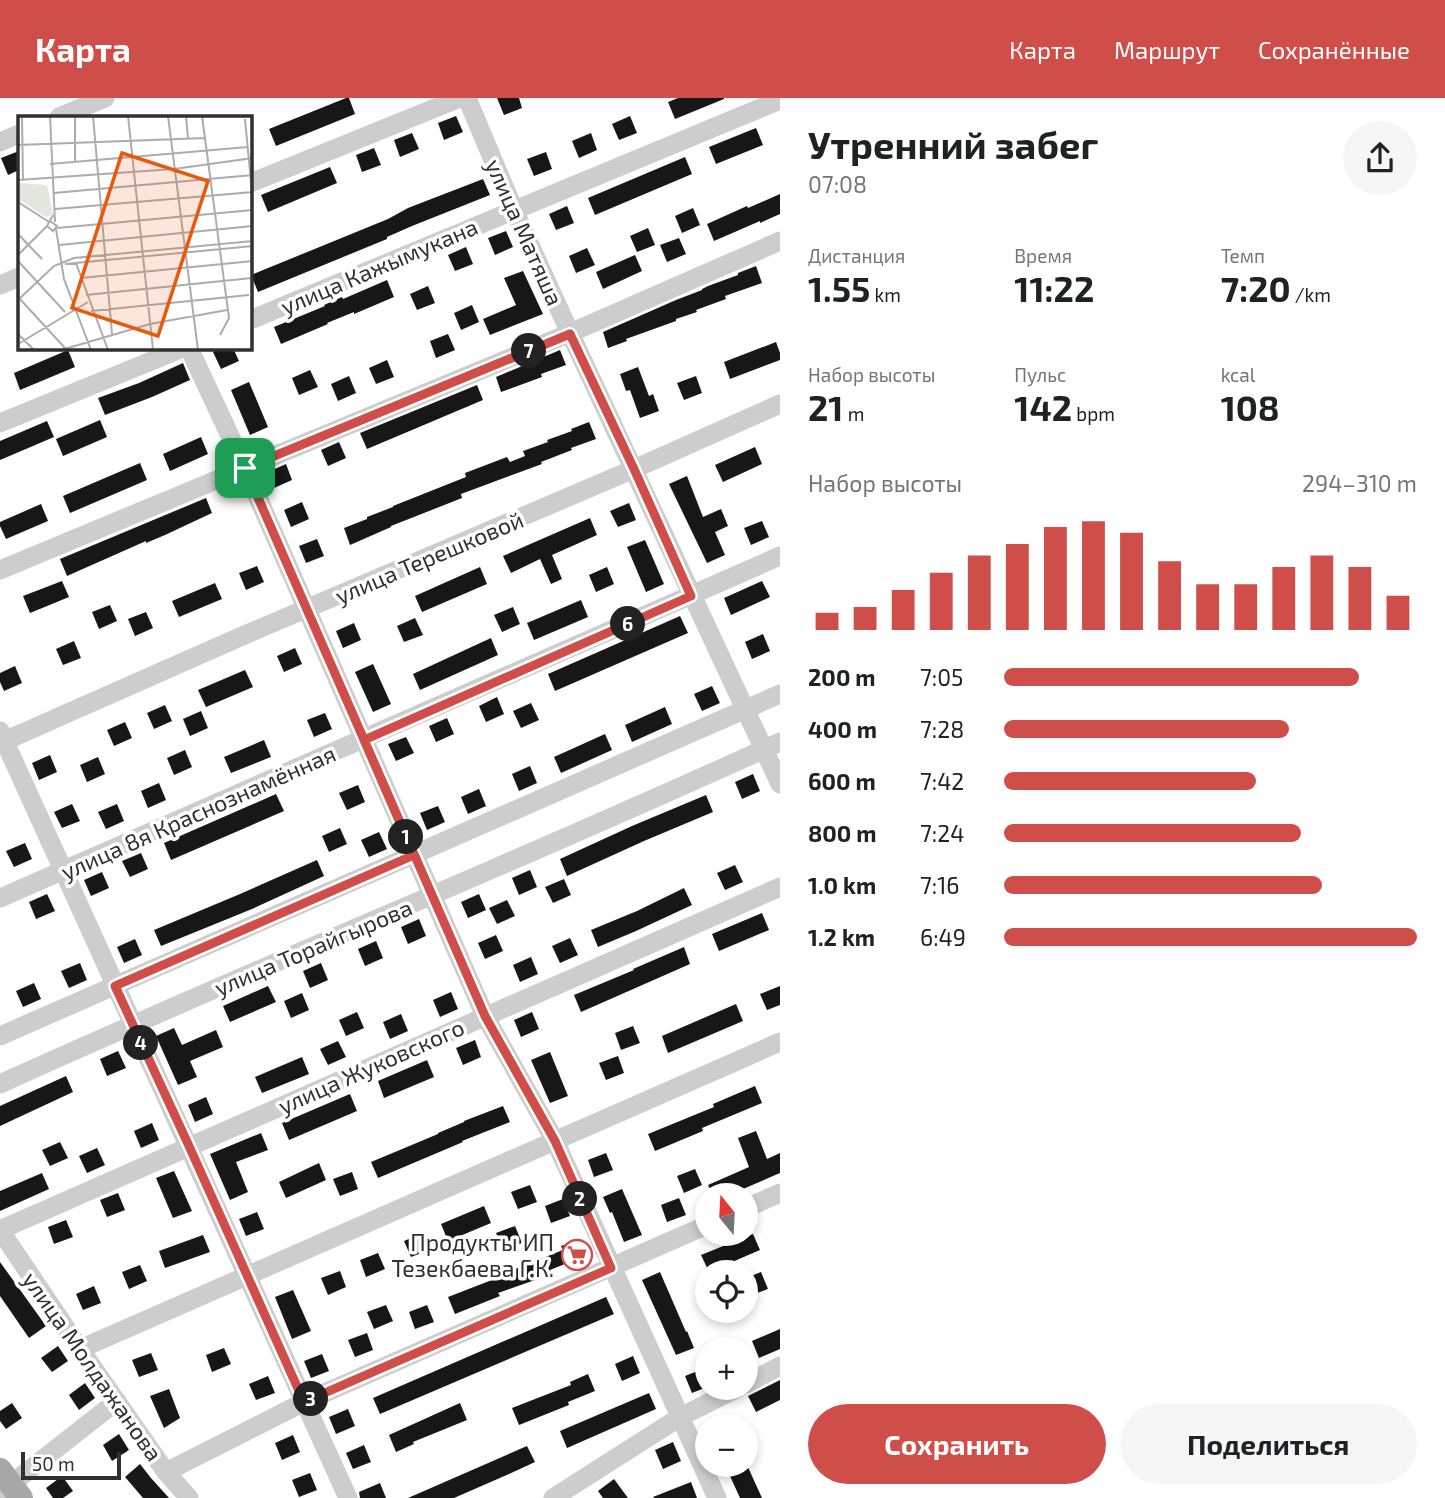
<!DOCTYPE html>
<html lang="ru">
<meta charset="utf-8">
<style>
body{margin:0;font-family:"Exo 2",sans-serif;background:#f6f6f6;color:#202124;height:100vh;display:flex;flex-direction:column;font-size:26px;white-space:nowrap}
*{box-sizing:border-box;margin:0}
p{font-size:23px;color:#757577}
.icon{flex:none;width:38px;height:38px;fill:none;stroke:currentColor;stroke-width:2;stroke-linecap:round;stroke-linejoin:round}
.map{position:relative;flex:1;overflow:hidden}
.sheet{display:flex;flex-direction:column;background:#fff;width:665px}
.sheet>*{flex:none}
.needle{width:46px;rotate:342deg}
.fabs{position:absolute;left:695px;top:1085px;display:grid;gap:14px}
.fabs a{display:grid;place-items:center;width:63px;height:63px;border-radius:50%;background:#fff;box-shadow:0 4px 10px #0003;font-size:35px}
.scale{position:absolute;left:21px;bottom:18px;width:100px;box-sizing:border-box;padding-left:7px;border:4px solid #303030;border-top:0;font-size:19px;line-height:24px;white-space:nowrap;color:#303030;-webkit-text-stroke:5px #fff;paint-order:stroke}
.pin{position:absolute;display:grid;place-items:center;width:60px;height:60px;color:#fff;margin:-30px;border-radius:14px;box-shadow:0 4px 10px #0006}
.km{position:absolute;width:35px;height:35px;margin:-18px;border-radius:50%;background:#222;color:#fff;font-size:19px;line-height:35px;text-align:center}
.round{display:grid;place-items:center;flex:none;width:74px;height:74px;border-radius:37px;background:#f6f6f6}
.headline{display:flex;align-items:center;justify-content:space-between;height:119px;padding:0 28px}
h1{font-size:38px;font-weight:700;line-height:52px}
.metrics{display:grid;grid-template-columns:repeat(3,1fr);gap:10px;height:119px;padding:7px 28px}
.metrics div{display:grid;align-content:center}
.metrics b{font-size:35px;font-weight:700}
.metrics small{font-size:19px;font-weight:400}
.metrics p{font-size:19px}
.chart{height:196px;padding:14px 28px}
.chart p{display:flex;justify-content:space-between}
.chart svg{width:100%;height:126px;margin-top:7px;stroke:#d04e4a;stroke-width:6}
.button{display:flex;gap:14px;margin-top:auto;padding:14px 28px}
.button a{flex:1;height:80px;border-radius:42px;background:#d04e4a;color:#fff;font-size:28px;font-weight:700;line-height:80px;text-align:center}
.button a+a{background:#f6f6f6;color:#202124}
ul{padding:0 28px;list-style:none;font-size:23px}
li{display:grid;grid-template-columns:112px 84px 1fr;align-items:center;height:52px}
li i{height:18px;border-radius:9px;background:#d04e4a}
header{display:flex;align-items:center;gap:42px;box-sizing:border-box;height:98px;padding:0 35px;background:#d04e4a;color:#fff}
header strong{font-size:33px}
nav{display:flex;gap:38px;margin-inline-start:auto;font-size:24px}
main{display:flex;flex:1;min-height:0}
.map>svg:first-child{display:block}
</style>
<header>
<strong>Карта</strong>
<nav><a>Карта</a><a>Маршрут</a><a>Сохранённые</a></nav>
</header>
<main>
<div class="map">
<svg width="780" height="1400" viewBox="0 0 780 1400">
<rect width="100%" height="100%" fill="#fff"/>
<!-- building -->
<g fill="#171717">
<path d="M346,0H349L355,16L276,48L269,31Z"/>
<path d="M497,0H519L522,10L504,17Z"/>
<path d="M678,0H724V1L675,21L668,4Z"/>
<path d="M456,18L463,34L444,42L438,25Z"/>
<path d="M630,18L637,35L619,42L612,26Z"/>
<path d="M756,30L763,47L716,66L709,49Z"/>
<path d="M412,35L419,51L400,59L394,42Z"/>
<path d="M591,35L597,52L579,60L572,43Z"/>
<path d="M374,50L381,67L362,74L356,57Z"/>
<path d="M19,53V72L8,77L1,60Z"/>
<path d="M546,54L552,71L534,78L527,61Z"/>
<path d="M685,59L692,76L595,117L588,100Z"/>
<path d="M330,69L337,85L268,114L261,97Z"/>
<path d="M483,81L490,97L412,128L387,139V141L258,194L251,177L388,121L408,110Z"/>
<path d="M780,96V116L760,125V123L714,143L707,126L747,108L748,110Z"/>
<path d="M567,108L574,125L556,132L549,116Z"/>
<path d="M693,110L700,127L682,135L675,118Z"/>
<path d="M648,130L655,147L637,154L630,138Z"/>
<path d="M506,133L513,149L495,157L488,140Z"/>
<path d="M679,140L686,156L667,164L660,147Z"/>
<path d="M466,149L473,166L455,173L448,157Z"/>
<path d="M587,150L595,167L576,175L569,158Z"/>
<path d="M635,157L642,173L603,191L596,174Z"/>
<path d="M756,168L762,185L725,198L726,201L696,212L697,214L676,221V223L626,241L627,243L608,250L603,234L676,202L702,192V191L708,188L738,177V175Z"/>
<path d="M523,173L543,216L490,237L483,221L516,207L504,180Z"/>
<path d="M387,182L394,199L354,216V214L327,225L328,226L281,246L274,229L325,208L324,207L342,199L343,201Z"/>
<path d="M428,188L435,205L417,212L410,196Z"/>
<path d="M472,207L479,224L461,232L454,215Z"/>
<path d="M448,236L455,252L436,260L430,243Z"/>
<path d="M776,244L780,255V262L730,281L724,264Z"/>
<path d="M222,250H233L239,263L221,271L213,254Z"/>
<path d="M68,252L75,269L20,292L14,275Z"/>
<path d="M560,252L566,267L541,276L542,279L501,294L496,279Z"/>
<path d="M387,262L394,279L376,286L369,270Z"/>
<path d="M183,265L190,282L152,299L105,317L98,300L139,285Z"/>
<path d="M638,269L649,298L653,296L659,313L640,320L630,292L626,293L620,276Z"/>
<path d="M310,272L318,289L299,297L292,280Z"/>
<path d="M349,278L356,295L338,303L331,286Z"/>
<path d="M696,278L702,295L684,302L677,285Z"/>
<path d="M249,284L268,329L250,337L231,292Z"/>
<path d="M477,287L483,302L367,351L360,335Z"/>
<path d="M100,322L107,339L63,358L56,341Z"/>
<path d="M47,323L54,339L0,362V343Z"/>
<path d="M589,324L596,341L571,350L572,352L541,364L542,366L461,396L462,400L391,428V429L350,447L344,430L367,421V419L393,409V408L466,379L465,375L507,359L510,364L525,358L523,353L548,344L547,342L572,333L571,331Z"/>
<path d="M201,339L208,356L170,373L163,356Z"/>
<path d="M339,344L346,360L328,368L321,352Z"/>
<path d="M755,349L762,366L723,384L715,367Z"/>
<path d="M140,365L147,382L70,415L63,398Z"/>
<path d="M286,366L292,382L274,390L268,374Z"/>
<path d="M687,378L703,419L721,411L728,428L715,434L725,457L707,465L669,386Z"/>
<path d="M206,400L212,415L165,437L146,445V443L67,478L60,461Z"/>
<path d="M302,404L309,421L291,429L284,412Z"/>
<path d="M629,405L636,422L618,429L610,413Z"/>
<path d="M41,406L48,423L6,441L0,428V424Z"/>
<path d="M590,420L597,437L552,457L562,481L551,486L540,461L511,475L503,458Z"/>
<path d="M762,423L769,439L751,447L744,430Z"/>
<path d="M317,441L324,458L306,465L299,448Z"/>
<path d="M645,442L664,486L646,494L627,449Z"/>
<path d="M257,468L264,484L246,492L239,475Z"/>
<path d="M480,469L487,486L422,514L415,498Z"/>
<path d="M607,469L614,486L596,494L589,477Z"/>
<path d="M62,483L69,499L30,515L23,498Z"/>
<path d="M762,483L770,499L731,517L724,500Z"/>
<path d="M215,485L222,501L179,519L172,503Z"/>
<path d="M581,502L588,519L534,542L527,525Z"/>
<path d="M110,507L117,523L99,531L92,514Z"/>
<path d="M513,509L520,526L502,534L494,517Z"/>
<path d="M146,514L153,530L135,538L128,521Z"/>
<path d="M680,518L688,535L555,593L548,576Z"/>
<path d="M415,520L423,537L404,544L397,528Z"/>
<path d="M354,525L361,542L343,550L336,533Z"/>
<path d="M763,536L770,553L752,561L745,544Z"/>
<path d="M491,540L498,557L420,592L413,576Z"/>
<path d="M74,543L81,560L63,567L56,551Z"/>
<path d="M295,550L302,566L284,574L277,558Z"/>
<path d="M373,566L391,606L373,614L355,574Z"/>
<path d="M15,568L22,585L4,593L0,584V575Z"/>
<path d="M245,572L253,589L206,609L198,592Z"/>
<path d="M712,588L720,605L702,613L694,596Z"/>
<path d="M497,599L504,616L486,624L479,608Z"/>
<path d="M531,605L539,622L521,630L513,613Z"/>
<path d="M165,607L172,623L154,631L147,615Z"/>
<path d="M665,609L672,626L632,644L625,627Z"/>
<path d="M201,613L208,630L190,638L183,621Z"/>
<path d="M325,615L332,631L314,639L307,622Z"/>
<path d="M447,620L454,636L436,644L429,628Z"/>
<path d="M125,624L132,640L114,648L107,632Z"/>
<path d="M605,636L612,652L561,675L554,659Z"/>
<path d="M406,639L414,655L396,663L388,646Z"/>
<path d="M264,642L271,659L231,675L224,659Z"/>
<path d="M185,652L192,669L174,677L167,660Z"/>
<path d="M50,657L57,674L39,682L32,665Z"/>
<path d="M98,659L105,676L87,684L80,667Z"/>
<path d="M530,668L537,685L519,693L512,676Z"/>
<path d="M753,676L760,693L742,701L735,684Z"/>
<path d="M159,685L166,702L148,710L141,693Z"/>
<path d="M358,687L365,704L347,712L339,695Z"/>
<path d="M479,691L486,708L468,716L461,699Z"/>
<path d="M276,696L284,713L171,762L164,745Z"/>
<path d="M706,697L713,714L644,743L567,778L560,761L632,728Z"/>
<path d="M72,706L80,723L62,730L54,714Z"/>
<path d="M117,706L124,723L106,731L98,714Z"/>
<path d="M438,708L445,724L427,732L420,715Z"/>
<path d="M340,730L347,746L329,754L322,738Z"/>
<path d="M379,734L387,751L369,759L361,742Z"/>
<path d="M25,745L32,761L14,769L6,753Z"/>
<path d="M141,755L148,771L130,779L122,763Z"/>
<path d="M317,762L324,778L252,811L161,848L154,832L240,796Z"/>
<path d="M735,767L743,784L725,792L717,775Z"/>
<path d="M530,772L537,789L519,797L512,780Z"/>
<path d="M102,774L109,790L91,798L84,782Z"/>
<path d="M564,781L571,797L553,805L545,789Z"/>
<path d="M684,790L692,807L636,833L598,849L591,832L637,813Z"/>
<path d="M47,796L55,813L36,821L29,804Z"/>
<path d="M479,796L486,812L468,820L461,804Z"/>
<path d="M507,802L515,818L497,826L489,810Z"/>
<path d="M762,815L769,832L719,853L712,836Z"/>
<path d="M419,821L426,838L408,846L401,829Z"/>
<path d="M496,837L503,853L485,861L478,845Z"/>
<path d="M570,840L578,857L560,865L552,848Z"/>
<path d="M135,841L142,857L124,865L117,849Z"/>
<path d="M376,843L383,860L365,868L358,851Z"/>
<path d="M684,849L690,866L581,914L574,897L634,872L633,871Z"/>
<path d="M531,859L538,876L520,884L513,867Z"/>
<path d="M80,865L87,882L69,890L61,873Z"/>
<path d="M321,865L328,882L310,890L303,873Z"/>
<path d="M34,885L41,901L23,909L16,893Z"/>
<path d="M268,888L276,904L230,924L223,908Z"/>
<path d="M780,888V907L767,912L760,896Z"/>
<path d="M451,894L458,911L440,919L433,902Z"/>
<path d="M302,895L309,912L291,920L284,903Z"/>
<path d="M736,906L743,923L668,955L662,938Z"/>
<path d="M357,914L364,930L346,938L339,922Z"/>
<path d="M532,914L539,931L521,939L514,922Z"/>
<path d="M401,916L408,933L390,941L383,924Z"/>
<path d="M633,928L640,945L621,952L615,935Z"/>
<path d="M174,930L182,947L216,932L223,949L190,963L197,979L178,987L156,938Z"/>
<path d="M475,942L481,959L463,967L456,950Z"/>
<path d="M338,943L346,959L328,967L320,951Z"/>
<path d="M118,953L126,970L107,978L100,961Z"/>
<path d="M550,954L568,998L550,1005L531,962Z"/>
<path d="M618,958L624,975L606,982L599,965Z"/>
<path d="M302,959L309,976L262,995L255,979Z"/>
<path d="M427,962L434,979L384,1000L378,983Z"/>
<path d="M66,978L73,994L0,1028V1008Z"/>
<path d="M755,988L762,1005L702,1030L703,1033L655,1053L648,1036L714,1009L713,1006Z"/>
<path d="M350,996L357,1013L289,1042L282,1025Z"/>
<path d="M206,999L213,1016L195,1024L188,1007Z"/>
<path d="M503,1008L510,1024L462,1043L463,1044L378,1080L371,1064L438,1036V1035L464,1024V1023Z"/>
<path d="M152,1025L159,1042L141,1050L134,1033Z"/>
<path d="M756,1033L767,1061L780,1055V1075L729,1097H713L708,1087L749,1069L738,1040Z"/>
<path d="M261,1035L268,1052L236,1064L248,1094L230,1102L210,1056Z"/>
<path d="M60,1044L68,1060L50,1068L42,1052Z"/>
<path d="M97,1050L105,1067L87,1075L79,1058Z"/>
<path d="M606,1055L613,1072L594,1079L588,1062Z"/>
<path d="M319,1065L326,1082L286,1100L279,1084Z"/>
<path d="M695,1071L702,1087L684,1095L677,1078Z"/>
<path d="M174,1073L192,1113L173,1120L156,1080Z"/>
<path d="M352,1074L358,1091L340,1098L333,1081Z"/>
<path d="M42,1075L49,1091L0,1113V1093Z"/>
<path d="M530,1087L537,1104L518,1111L511,1094Z"/>
<path d="M622,1091L642,1137L624,1144L612,1114L610,1115L603,1099Z"/>
<path d="M118,1095L125,1112L107,1119L100,1102Z"/>
<path d="M679,1100L686,1117L667,1124L661,1107Z"/>
<path d="M563,1101L570,1118L551,1125L545,1108Z"/>
<path d="M484,1108L491,1125L448,1143L441,1126Z"/>
<path d="M257,1114L264,1131L246,1138L239,1121Z"/>
<path d="M66,1122L73,1139L54,1146L48,1129Z"/>
<path d="M515,1128L522,1145L503,1152L496,1135Z"/>
<path d="M423,1135L429,1152L411,1159L404,1143Z"/>
<path d="M753,1136L760,1152L709,1174L701,1157Z"/>
<path d="M203,1137L210,1154L165,1170L159,1153Z"/>
<path d="M580,1141L587,1157L550,1172L552,1176L498,1195L500,1198L455,1216L448,1199L497,1180L496,1176L514,1169L515,1171L563,1152L561,1148Z"/>
<path d="M378,1155L385,1171L366,1179L360,1162Z"/>
<path d="M0,1164L46,1228L29,1240L0,1198Z"/>
<path d="M140,1167L147,1183L129,1191L122,1174Z"/>
<path d="M340,1173L346,1189L328,1197L321,1180Z"/>
<path d="M660,1174L686,1234L687,1233L694,1250L676,1257L642,1182Z"/>
<path d="M761,1174L768,1191L749,1198L746,1189V1180Z"/>
<path d="M94,1188L101,1205L83,1212L76,1196Z"/>
<path d="M293,1192L311,1233L292,1241L275,1199Z"/>
<path d="M606,1199L614,1216L380,1316L373,1300Z"/>
<path d="M386,1207L393,1223L374,1231L367,1214Z"/>
<path d="M427,1207L434,1224L415,1231L409,1214Z"/>
<path d="M780,1231V1251L759,1260L752,1243Z"/>
<path d="M367,1235L373,1252L355,1259L348,1242Z"/>
<path d="M58,1248L68,1263L52,1274L41,1260Z"/>
<path d="M224,1250L231,1266L212,1274L206,1257Z"/>
<path d="M151,1255L158,1272L139,1279L132,1262Z"/>
<path d="M322,1256L329,1273L311,1280L304,1263Z"/>
<path d="M633,1258L640,1275L622,1283L615,1266Z"/>
<path d="M703,1271L707,1280V1289L692,1295L685,1278Z"/>
<path d="M588,1276L595,1293L568,1304L569,1307L519,1327L512,1310L571,1287L570,1284Z"/>
<path d="M268,1278L275,1295L256,1302L249,1286Z"/>
<path d="M780,1282V1302L756,1314L748,1298Z"/>
<path d="M85,1285L95,1300L79,1312L69,1297Z"/>
<path d="M169,1291L180,1320L164,1330L150,1298Z"/>
<path d="M649,1295L656,1311L567,1350L560,1333Z"/>
<path d="M12,1305L22,1320L6,1331L0,1323V1313Z"/>
<path d="M460,1305L467,1322L413,1344L414,1346L396,1354L389,1337Z"/>
<path d="M348,1311L355,1328L336,1336L329,1319Z"/>
<path d="M119,1336L129,1352L112,1363L103,1347Z"/>
<path d="M293,1337L300,1354L282,1362L275,1345Z"/>
<path d="M673,1344L681,1363L663,1371L655,1352Z"/>
<path d="M364,1347L371,1364L353,1371L346,1355Z"/>
<path d="M527,1348L535,1364L509,1376L454,1400H408Z"/>
<path d="M140,1366L151,1380L169,1400H143L125,1379Z"/>
<path d="M725,1367H747L762,1400H740Z"/>
<path d="M310,1375L317,1392L299,1399L292,1382Z"/>
<path d="M62,1378L73,1393L63,1400H53L46,1390Z"/>
<path d="M614,1381L628,1400H603L598,1393Z"/>
<path d="M691,1384L697,1400H654L653,1399Z"/>
<path d="M380,1385L386,1400H360L359,1394Z"/>
</g>
<g fill="none" stroke-linecap="round" stroke-linejoin="round">
<!-- minor -->
<g stroke="#cdcdcd" stroke-width="19">
<path d="M467,0L514,112L570,235L780,686"/>
<path d="M59,19L105,0"/>
<path d="M0,44L19,36"/>
<path d="M250,85L460,0"/>
<path d="M0,187L19,179"/>
<path d="M250,222L780,2"/>
<path d="M189,250L245,370L485,918L555,1043L717,1400"/>
<path d="M0,325L183,250"/>
<path d="M0,472L570,235L780,143"/>
<path d="M0,633L348,1400"/>
<path d="M0,645L240,539L634,371L780,306"/>
<path d="M0,800L780,458"/>
<path d="M0,938L780,596"/>
<path d="M0,986C258,869 522,762 780,644"/>
<path d="M746,1110L780,1095"/>
<path d="M0,1132L780,789"/>
<path d="M0,1132L80,1251L166,1374L189,1400"/>
<path d="M80,1251L780,944"/>
<path d="M746,1286L780,1268"/>
<path d="M166,1374L304,1304L707,1127"/>
<path d="M0,1400L10,1387L117,1303"/>
<path d="M553,1400L680,1319L738,1290"/>
</g>
<!-- major -->
<path stroke="#a8a8a8" stroke-width="24" d="M0,1372L21,1400"/>
</g>
<g fill="none" stroke-linecap="round" stroke-linejoin="round">
<!-- route casing -->
<g stroke="#fff" stroke-width="14">
<path id="route" d="M245,370L485,918L555,1043L611,1170L304,1304L189,1048L115,888L414,757L364,642L691,498L634,371L570,236L245,370"/>
</g>
<!-- route -->
<use href="#route" stroke="#d04e4a" stroke-width="9"/>
</g>
<!-- icons -->
<defs>
<g id="supermarket-ring" transform="scale(1.575)"><circle r="9.5" fill="#fff" stroke="#d04e4a" stroke-width="1.5"/><path d="M-6-5.5h2.5l.6 2H6L4.5 2H-2.5L-4.4-4H-6ZM-1.5 3.2a1.3 1.3 0 1 0 .1 0ZM3 3.2a1.3 1.3 0 1 0 .1 0Z" fill="#d04e4a"/></g>
</defs>
<g fill-rule="evenodd">
<use href="#supermarket-ring" x="577" y="1157"/>
</g>
<g text-anchor="middle" dominant-baseline="central" stroke-width="7" stroke-linejoin="round" paint-order="stroke">
<!-- street labels -->
<g font-size="23" fill="#303030" stroke="#fff">
<text transform="translate(525 134) rotate(66)">улица Матяша</text>
<text transform="translate(379 168) rotate(-23)">улица Кажымукана</text>
<text transform="translate(429 459) rotate(-23)">улица Терешковой</text>
<text transform="translate(198 714) rotate(-24)">улица 8я Краснознамённая</text>
<text transform="translate(313 849) rotate(-23)">улица Торайгырова</text>
<text transform="translate(371 968) rotate(-24)">улица Жуковского</text>
<text transform="translate(93 1268) rotate(55)">улица Молдажанова</text>
</g>
<!-- poi labels -->
<g font-size="23" fill="#303030" stroke="#fff" text-anchor="end">
<text x="554" y="1144">Продукты ИП<tspan x="554" dy="26">Тезекбаева Г.К.</tspan></text>
</g>
</g>
<!-- overview -->
<g transform="translate(18 18)">
<rect width="234" height="234" fill="#fff"/>
<path d="M0,67L29,69L35,98L28,101L0,83Z" fill="#e2e8dd"/>
<path fill="none" stroke="#acacac" stroke-width="2" d="M4,0L5,64M32,0L37,106M57,0V46M75,0L94,218M110,0L135,234M150,0L180,234M168,0L170,23M184,0L211,202L202,219M227,3L234,77M0,29L187,22M32,48L230,31M0,64L156,53L235,42M36,77L235,59M0,86L31,106M37,93L235,76M32,105L39,110L35,115L29,110L35,99M39,112L235,94M38,113L46,163L73,234M0,118L24,143M41,129L235,110M0,139L29,110M0,145L47,196M58,147L90,234M47,148L235,130M63,162L235,145M68,179L234,162M1,182L47,232M0,184L36,150L56,142L235,125M73,195L231,179M0,218L16,234M0,228L70,186M43,234L132,208L209,194"/>
<path fill="#e8590c" fill-opacity="0.15" stroke="#e8590c" stroke-width="3.5" d="M104,37L190,65L140,220L54,192Z"/>
<rect width="234" height="234" fill="none" stroke="#303030" stroke-width="3.5"/>
</g>
</svg>
<div class="fabs">
<a><svg class="needle" viewBox="-14 -14 28 28"><path d="M0-13l5 13h-10z" fill="#e53935"/><path d="M0 13l5-13h-10z" fill="#757577"/></svg></a>
<a><svg class="icon" aria-label="locate" viewBox="0 0 24 24"><circle cx="12" cy="12" r="6"/><path d="M12 2v4M12 18v4M2 12h4M18 12h4"/></svg></a>
<a>+</a>
<a>−</a>
</div>
<div class="scale">50 m</div>
<div class="pin" style="left:245px;top:370px;background:#1e9e55"><svg class="icon" aria-label="arrive" viewBox="0 0 24 24"><path d="M6 21V4h12l-3 4 3 4H6"/></svg></div>
<b class="km" style="left:406px;top:739px">1</b>
<b class="km" style="left:580px;top:1101px">2</b>
<b class="km" style="left:311px;top:1301px">3</b>
<b class="km" style="left:141px;top:945px">4</b>
<b class="km" style="left:628px;top:526px">6</b>
<b class="km" style="left:529px;top:253px">7</b>
</div>
<section class="sheet">
<div class="headline"><div><h1>Утренний забег</h1><p>07:08</p></div><a class="round"><svg class="icon" aria-label="share" viewBox="0 0 24 24"><path d="M12 15V3M7 8l5-5 5 5M5 13v7h14v-7"/></svg></a></div>
<div class="metrics">
<div><p>Дистанция</p><b>1.55<small> km</small></b></div>
<div><p>Время</p><b>11:22</b></div>
<div><p>Темп</p><b>7:20<small> /km</small></b></div>
</div>
<div class="metrics">
<div><p>Набор высоты</p><b>21<small> m</small></b></div>
<div><p>Пульс</p><b>142<small> bpm</small></b></div>
<div><p>kcal</p><b>108</b></div>
</div>
<div class="chart"><p><span>Набор высоты</span>294–310 m</p>
<svg viewBox="0 0 160 44" preserveAspectRatio="none"><path d="M5 44V38M15 44V36M25 44V30M35 44V24M45 44V18M55 44V14M65 44V8M75 44V6M85 44V10M95 44V20M105 44V28M115 44V28M125 44V22M135 44V18M145 44V22M155 44V32"/></svg>
</div>
<ul>
<li><b>200 m</b>7:05<i style="width:86%"></i></li>
<li><b>400 m</b>7:28<i style="width:69%"></i></li>
<li><b>600 m</b>7:42<i style="width:61%"></i></li>
<li><b>800 m</b>7:24<i style="width:72%"></i></li>
<li><b>1.0 km</b>7:16<i style="width:77%"></i></li>
<li><b>1.2 km</b>6:49<i style="width:100%"></i></li>
</ul>
<div class="button"><a>Сохранить</a><a>Поделиться</a></div>
</section>
</main>
